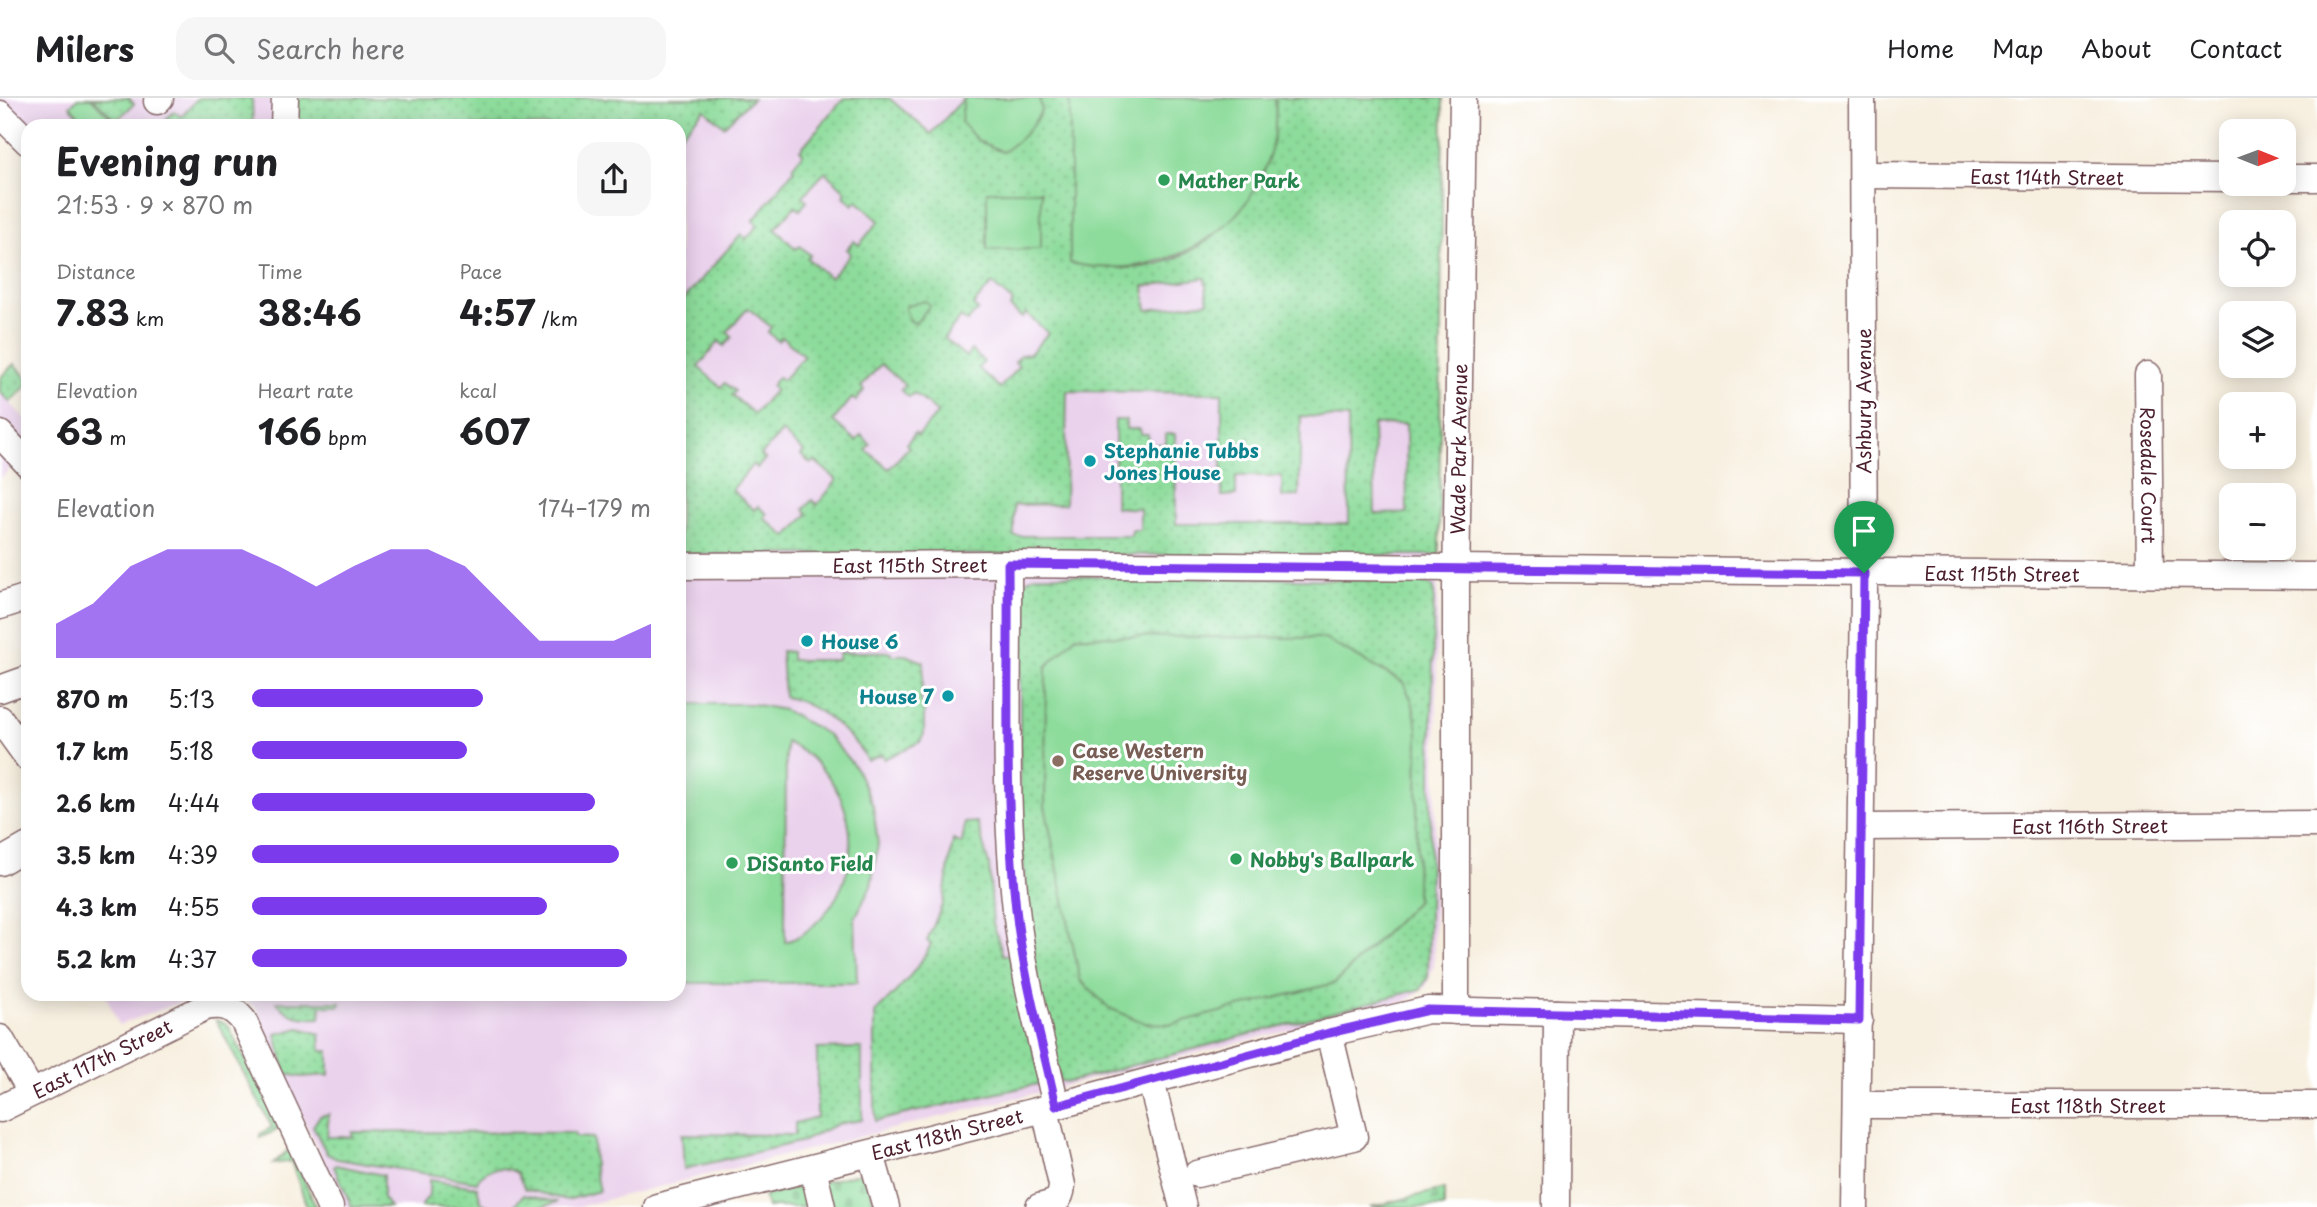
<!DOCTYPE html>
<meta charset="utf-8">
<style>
body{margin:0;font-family:"Playpen Sans",sans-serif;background:#f6f6f6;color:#202124;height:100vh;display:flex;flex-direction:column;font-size:26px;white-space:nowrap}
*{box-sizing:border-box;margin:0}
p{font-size:23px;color:#757577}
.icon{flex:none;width:38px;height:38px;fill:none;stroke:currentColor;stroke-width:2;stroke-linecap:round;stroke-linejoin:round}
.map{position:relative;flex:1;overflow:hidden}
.panel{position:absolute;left:21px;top:21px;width:665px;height:882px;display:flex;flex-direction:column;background:#fff;border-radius:21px;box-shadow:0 4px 18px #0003}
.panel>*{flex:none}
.needle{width:46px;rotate:91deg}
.controls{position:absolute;left:2219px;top:21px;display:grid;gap:14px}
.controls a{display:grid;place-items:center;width:77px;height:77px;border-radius:14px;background:#fff;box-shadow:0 4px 18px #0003;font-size:35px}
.pin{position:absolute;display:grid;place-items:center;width:60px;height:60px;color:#fff;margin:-72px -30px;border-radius:50% 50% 50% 0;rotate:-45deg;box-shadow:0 0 7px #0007}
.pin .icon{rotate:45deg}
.round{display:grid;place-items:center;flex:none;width:74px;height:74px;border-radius:21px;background:#f6f6f6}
.summary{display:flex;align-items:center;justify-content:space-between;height:119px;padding:0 35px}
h1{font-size:38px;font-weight:700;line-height:52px}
.stats{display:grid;grid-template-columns:repeat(3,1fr);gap:10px;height:119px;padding:7px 35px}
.stats div{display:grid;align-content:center}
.stats b{font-size:35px;font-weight:700}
.stats small{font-size:19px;font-weight:400}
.stats p{font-size:19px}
.chart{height:196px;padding:14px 35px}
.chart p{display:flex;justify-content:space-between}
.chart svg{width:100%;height:126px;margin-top:7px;fill:#7c3aed;opacity:.7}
ul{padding:0 35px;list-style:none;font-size:23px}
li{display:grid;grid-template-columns:112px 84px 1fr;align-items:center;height:52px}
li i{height:18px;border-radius:9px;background:#7c3aed}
header{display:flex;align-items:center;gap:42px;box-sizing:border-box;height:98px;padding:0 35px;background:#fff;border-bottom:2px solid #e0e0e0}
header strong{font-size:33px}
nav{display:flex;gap:38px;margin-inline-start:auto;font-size:24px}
.search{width:490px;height:63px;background:#f6f6f6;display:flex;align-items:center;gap:18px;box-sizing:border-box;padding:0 24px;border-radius:21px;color:#757577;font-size:26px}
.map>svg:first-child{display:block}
</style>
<header>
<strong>Milers</strong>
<div class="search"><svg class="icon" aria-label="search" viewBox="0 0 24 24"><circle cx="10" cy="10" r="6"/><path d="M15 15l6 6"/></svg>Search here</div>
<nav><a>Home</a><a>Map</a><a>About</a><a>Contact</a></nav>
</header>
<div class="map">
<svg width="2317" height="1109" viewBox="0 0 2317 1109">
<defs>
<pattern id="grass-dots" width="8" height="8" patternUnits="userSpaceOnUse" patternTransform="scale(1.75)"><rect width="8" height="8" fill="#8ddc9b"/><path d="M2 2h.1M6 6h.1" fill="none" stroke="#7bbc86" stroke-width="1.8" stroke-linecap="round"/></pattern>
<pattern id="cemetery-stones" width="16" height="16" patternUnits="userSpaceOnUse" patternTransform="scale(1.75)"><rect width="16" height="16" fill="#8ddc9b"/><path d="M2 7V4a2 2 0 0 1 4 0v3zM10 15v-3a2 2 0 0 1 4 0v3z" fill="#7bbc86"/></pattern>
</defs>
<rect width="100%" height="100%" fill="#fff"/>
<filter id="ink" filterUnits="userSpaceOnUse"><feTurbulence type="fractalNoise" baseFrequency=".0143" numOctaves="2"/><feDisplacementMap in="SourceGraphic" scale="14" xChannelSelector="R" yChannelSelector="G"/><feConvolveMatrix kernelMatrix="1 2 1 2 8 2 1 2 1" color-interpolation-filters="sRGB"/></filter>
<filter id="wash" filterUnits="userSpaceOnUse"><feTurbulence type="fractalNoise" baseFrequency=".00686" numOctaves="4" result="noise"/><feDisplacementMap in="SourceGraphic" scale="28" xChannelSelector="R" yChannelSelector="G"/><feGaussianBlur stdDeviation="1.57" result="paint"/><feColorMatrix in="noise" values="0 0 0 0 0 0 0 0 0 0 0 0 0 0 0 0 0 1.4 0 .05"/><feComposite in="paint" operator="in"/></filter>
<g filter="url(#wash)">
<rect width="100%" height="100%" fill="#f7efdf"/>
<!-- built -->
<g fill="#ead1ec">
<path d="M0,0H1443L1434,868L1426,889L1406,903L577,1109H345L278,968L261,919L256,909L236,896H679V28H28L0,8Z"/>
<path d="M0,294L28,324V352L0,381Z"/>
<path d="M105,896H202L119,927Z"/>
</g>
<!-- grass -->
<g fill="url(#grass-dots)" stroke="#6c7e63" stroke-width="2" fill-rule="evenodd">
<path d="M93,0H129L134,6L116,23Z"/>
<path d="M198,0H252L253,28H172L166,21L174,13L181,19Z"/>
<path d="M297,0H753L724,28L704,11L679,39V28H419L413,24L410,28H296Z"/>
<path d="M844,0H889L931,36L964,0H1070V165C1089,166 1110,171 1129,170C1214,168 1281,82 1275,0H1443L1439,457L679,456V207L741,136L746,141L758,127L753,123L794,72L792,69L803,55L800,52ZM825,74L846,94L844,98L853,107L857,103L879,123L859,147L854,143L847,151L851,156L830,180L807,160L810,157L800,148L796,151L775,131L795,108L800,112L807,103L803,98ZM1205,180L1208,204L1147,212L1144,188ZM992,186L1013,204L1010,209L1022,220L1026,215L1048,235L1030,256L1021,257L1015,264L1019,268L1000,290L978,270L984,264L971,252L966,259L944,240L961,219L967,224L978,212L973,207ZM748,210L771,229L768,234L778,243L782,239L804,258L783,282L778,279L771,288L775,292L754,316L732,297L735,293L725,285L721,289L698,269L719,243L724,248L732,239L727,234ZM881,266L905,287L901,292L909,299L914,295L938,315L918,338L915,335L906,346L909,349L889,371L866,352L870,346L861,337L856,343L833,323L852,300L856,303L864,292L861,289ZM1067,293L1222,295V398L1236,397V378H1282V399L1299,398L1301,318L1348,320L1349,426H1176L1175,336H1166V346L1148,347V336H1141L1140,331H1126V322H1115V409L1140,411V432H1132L1131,438H1014V407L1065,406ZM1406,326L1407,415L1375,416L1373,327ZM782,334L804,354L801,357L811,366L815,363L837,382L817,407L812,402L804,411L808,416L787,439L764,420L767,416L758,408L754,412L732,392L753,366L757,370L765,361L761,357Z"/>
<path d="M14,266L28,281V287L10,304L0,294V280Z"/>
<path d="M1035,477L1423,483L1434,490L1428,879L1421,891L1069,984L1060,983L1040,909L1020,736V495L1026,483Z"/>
<path d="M781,553L791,554V562H838L839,555C858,554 872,553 891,554V557H905L924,564L921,602L924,609V636L920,644L884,661L882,656L867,662C853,636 815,604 784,599Z"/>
<path d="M977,724L989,767L993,825L1003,857H1010L1042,985L875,1023V915C896,894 918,873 931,846L927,843L943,805L953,742L962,746L965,725Z"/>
<path d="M277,904H341L340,908H321L320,920C303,921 288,919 277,904Z"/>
<path d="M216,922L227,926L279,1025L277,1032L260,1040V1036L272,1029Z"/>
<path d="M300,930L320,936L321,953H329V977L301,979L286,976L276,936Z"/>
<path d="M862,950V1022L837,1026L803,1043L684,1071L682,1036L795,1037V1025L817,1019V951Z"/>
<path d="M329,1016L327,1039H352V1034L574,1035L575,1039L593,1040L594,1070L599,1093L567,1102L525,1091L517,1075C502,1067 485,1069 477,1084L337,1061L327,1056L313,1028L320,1018Z"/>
<path d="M287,1053L292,1054L316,1109H307L291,1063L273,1066Z"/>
<path d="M336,1067L383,1077V1100L390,1109H352L334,1069Z"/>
<path d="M429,1082L477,1089L481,1104L490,1109H421L429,1097Z"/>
<path d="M523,1097L558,1104L540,1109H513Z"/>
</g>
<!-- cemetery -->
<g fill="url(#cemetery-stones)" stroke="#6c7e63" stroke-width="2">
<path d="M865,1074L875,1109H767L764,1098Z"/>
<path d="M1444,1091V1109H1370L1379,1107Z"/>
</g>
<!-- garden -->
<g fill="#8ddc9b" stroke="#6c7e63" stroke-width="2" fill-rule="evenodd">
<path d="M78,0H91L119,28H88L70,8Z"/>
<path d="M964,0H1039L1042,11C1033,30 1020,42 1003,54L977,42L961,24Z"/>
<path d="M1070,0H1275C1284,116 1176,189 1070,165Z"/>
<path d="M987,93H1041V151L987,152Z"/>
<path d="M925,203L930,207L916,225L910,223L905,212L907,207Z"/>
<path d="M1076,538L1323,540L1403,584L1412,603L1418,631L1416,804L1335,885L1172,926L1145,925L1109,910L1080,882L1045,708L1046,569Z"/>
<path d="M679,606H752L784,612L828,637L856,670L873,708L878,746L871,788L855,820L857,885H679ZM786,644C853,675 873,765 821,820C811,831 800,840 785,844Z"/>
</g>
</g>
<g filter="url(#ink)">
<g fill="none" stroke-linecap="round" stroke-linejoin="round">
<!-- minor casing -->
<g stroke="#87686a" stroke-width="29">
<g id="minor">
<path d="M157,3L160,0"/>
<path d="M0,16L28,44"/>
<path d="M284,28L285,0"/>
<path id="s1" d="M1863,77L2231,80"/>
<path d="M2284,80H2317"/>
<path id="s2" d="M2148,277L2150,476"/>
<path d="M0,336L28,366"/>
<path d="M1008,466C1009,581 1003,696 1016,811C1023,878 1042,943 1056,1008"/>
<path id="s3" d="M679,468L1008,466L2317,478"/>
<path d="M0,508L28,499"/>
<path d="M0,591L28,581"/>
<path d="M0,621L28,660"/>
<path id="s4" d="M1862,729L2317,726"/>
<path d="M0,764L28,748"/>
<path id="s5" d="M1456,913V492L1463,0"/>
<path d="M0,940L32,995"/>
<path d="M1151,983L1183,1109"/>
<path id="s6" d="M1857,1007H2317"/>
<path id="s7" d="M0,1011L205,909C223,906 231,908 243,922L330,1109"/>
<path d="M871,1056L886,1109"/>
<path d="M813,1070L822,1109"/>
<path d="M1197,1076L1354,1039L1329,935"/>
<path id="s8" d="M657,1109L1056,1008L1329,935L1428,912L1859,922"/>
<path d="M1039,1109C1055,1105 1061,1104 1062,1087L1045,1011"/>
<path d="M1556,1109L1557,915"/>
<path d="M1855,1109L1864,498L1862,0"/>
</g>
</g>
<!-- minor -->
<use href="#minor" stroke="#fff" stroke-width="26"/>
</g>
</g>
<g fill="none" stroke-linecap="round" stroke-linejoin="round" filter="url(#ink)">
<!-- route casing -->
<g stroke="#fff" stroke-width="14">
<path id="route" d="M1008,466L1864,475L1859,922L1428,912L1329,935L1056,1008C1042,943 1023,878 1016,811C1004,697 1009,581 1008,466Z"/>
</g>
<!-- route -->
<use href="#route" stroke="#7c3aed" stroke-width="9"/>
</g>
<!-- markers -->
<g fill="#2e9e5b" stroke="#fff" stroke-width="2.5">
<circle cx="1164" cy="82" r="7"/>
<circle cx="1236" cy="761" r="7"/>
<circle cx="732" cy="765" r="7"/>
</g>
<g fill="#0f9aa8" stroke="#fff" stroke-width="2.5">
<circle cx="1090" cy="363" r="7"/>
<circle cx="807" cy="543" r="7"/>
<circle cx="948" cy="598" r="7"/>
</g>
<circle fill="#8d6e63" stroke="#fff" stroke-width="2.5" cx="1058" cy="663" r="7"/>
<g text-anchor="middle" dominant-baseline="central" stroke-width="6" stroke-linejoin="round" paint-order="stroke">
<!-- street labels -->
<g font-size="19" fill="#4a1f2b" stroke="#fff">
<text stroke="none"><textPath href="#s1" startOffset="184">East 114th Street</textPath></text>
<text transform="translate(1863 303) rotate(-90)">Ashbury Avenue</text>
<text stroke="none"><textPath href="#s5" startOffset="562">Wade Park Avenue</textPath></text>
<text stroke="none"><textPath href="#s2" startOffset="100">Rosedale Court</textPath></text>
<text stroke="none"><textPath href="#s3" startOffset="231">East 115th Street</textPath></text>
<text stroke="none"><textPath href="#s3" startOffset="1323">East 115th Street</textPath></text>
<text stroke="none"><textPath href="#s4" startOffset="228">East 116th Street</textPath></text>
<text stroke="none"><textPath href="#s7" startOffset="114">East 117th Street</textPath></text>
<text stroke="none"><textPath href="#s6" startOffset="231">East 118th Street</textPath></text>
<text stroke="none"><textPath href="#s8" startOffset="299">East 118th Street</textPath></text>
</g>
<!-- leisure labels -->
<g font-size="19" font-weight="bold" fill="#27864d" stroke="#fff" text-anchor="start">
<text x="1178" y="82">Mather Park</text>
<text x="1250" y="761">Nobby's Ballpark</text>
<text x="746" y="765">DiSanto Field</text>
</g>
<!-- culture labels -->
<g font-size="19" font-weight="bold" fill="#0d838f" stroke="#fff" text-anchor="start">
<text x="1104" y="352">Stephanie Tubbs<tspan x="1104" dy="22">Jones House</tspan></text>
<text x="821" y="543">House 6</text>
<text x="934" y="598" text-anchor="end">House 7</text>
</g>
<!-- education labels -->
<g font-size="19" font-weight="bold" fill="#785e54" stroke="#fff" text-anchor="start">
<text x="1072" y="652">Case Western<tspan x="1072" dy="22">Reserve University</tspan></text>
</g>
</g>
</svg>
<div class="controls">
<a><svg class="needle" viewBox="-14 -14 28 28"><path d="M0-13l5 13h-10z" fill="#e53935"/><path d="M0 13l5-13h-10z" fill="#757577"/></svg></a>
<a><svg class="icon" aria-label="locate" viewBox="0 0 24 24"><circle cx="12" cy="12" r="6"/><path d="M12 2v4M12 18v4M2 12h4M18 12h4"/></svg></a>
<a><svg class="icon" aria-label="layers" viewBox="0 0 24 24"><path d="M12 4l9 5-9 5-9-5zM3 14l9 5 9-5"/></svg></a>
<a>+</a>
<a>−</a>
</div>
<div class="pin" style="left:1864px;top:475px;background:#1e9e55"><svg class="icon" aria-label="arrive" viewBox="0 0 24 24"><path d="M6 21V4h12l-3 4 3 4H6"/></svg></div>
<section class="panel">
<div class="summary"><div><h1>Evening run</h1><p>21:53 · 9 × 870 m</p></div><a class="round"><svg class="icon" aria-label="share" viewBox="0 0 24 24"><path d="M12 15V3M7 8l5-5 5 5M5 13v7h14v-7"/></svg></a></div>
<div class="stats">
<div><p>Distance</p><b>7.83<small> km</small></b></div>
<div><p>Time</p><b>38:46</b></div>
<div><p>Pace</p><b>4:57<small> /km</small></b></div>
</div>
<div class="stats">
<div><p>Elevation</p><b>63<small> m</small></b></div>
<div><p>Heart rate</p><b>166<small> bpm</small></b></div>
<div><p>kcal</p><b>607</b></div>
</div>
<div class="chart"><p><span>Elevation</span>174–179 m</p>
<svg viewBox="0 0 160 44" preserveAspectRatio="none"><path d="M0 44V32L10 25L20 12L30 6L40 6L50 6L60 12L70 19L80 12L90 6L100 6L110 12L120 25L130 38L140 38L150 38L160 32V44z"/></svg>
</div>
<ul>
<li><b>870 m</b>5:13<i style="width:58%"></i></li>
<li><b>1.7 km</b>5:18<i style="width:54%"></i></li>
<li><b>2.6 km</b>4:44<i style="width:86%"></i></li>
<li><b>3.5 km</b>4:39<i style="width:92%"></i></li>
<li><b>4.3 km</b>4:55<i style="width:74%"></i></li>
<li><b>5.2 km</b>4:37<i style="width:94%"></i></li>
</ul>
</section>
</div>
